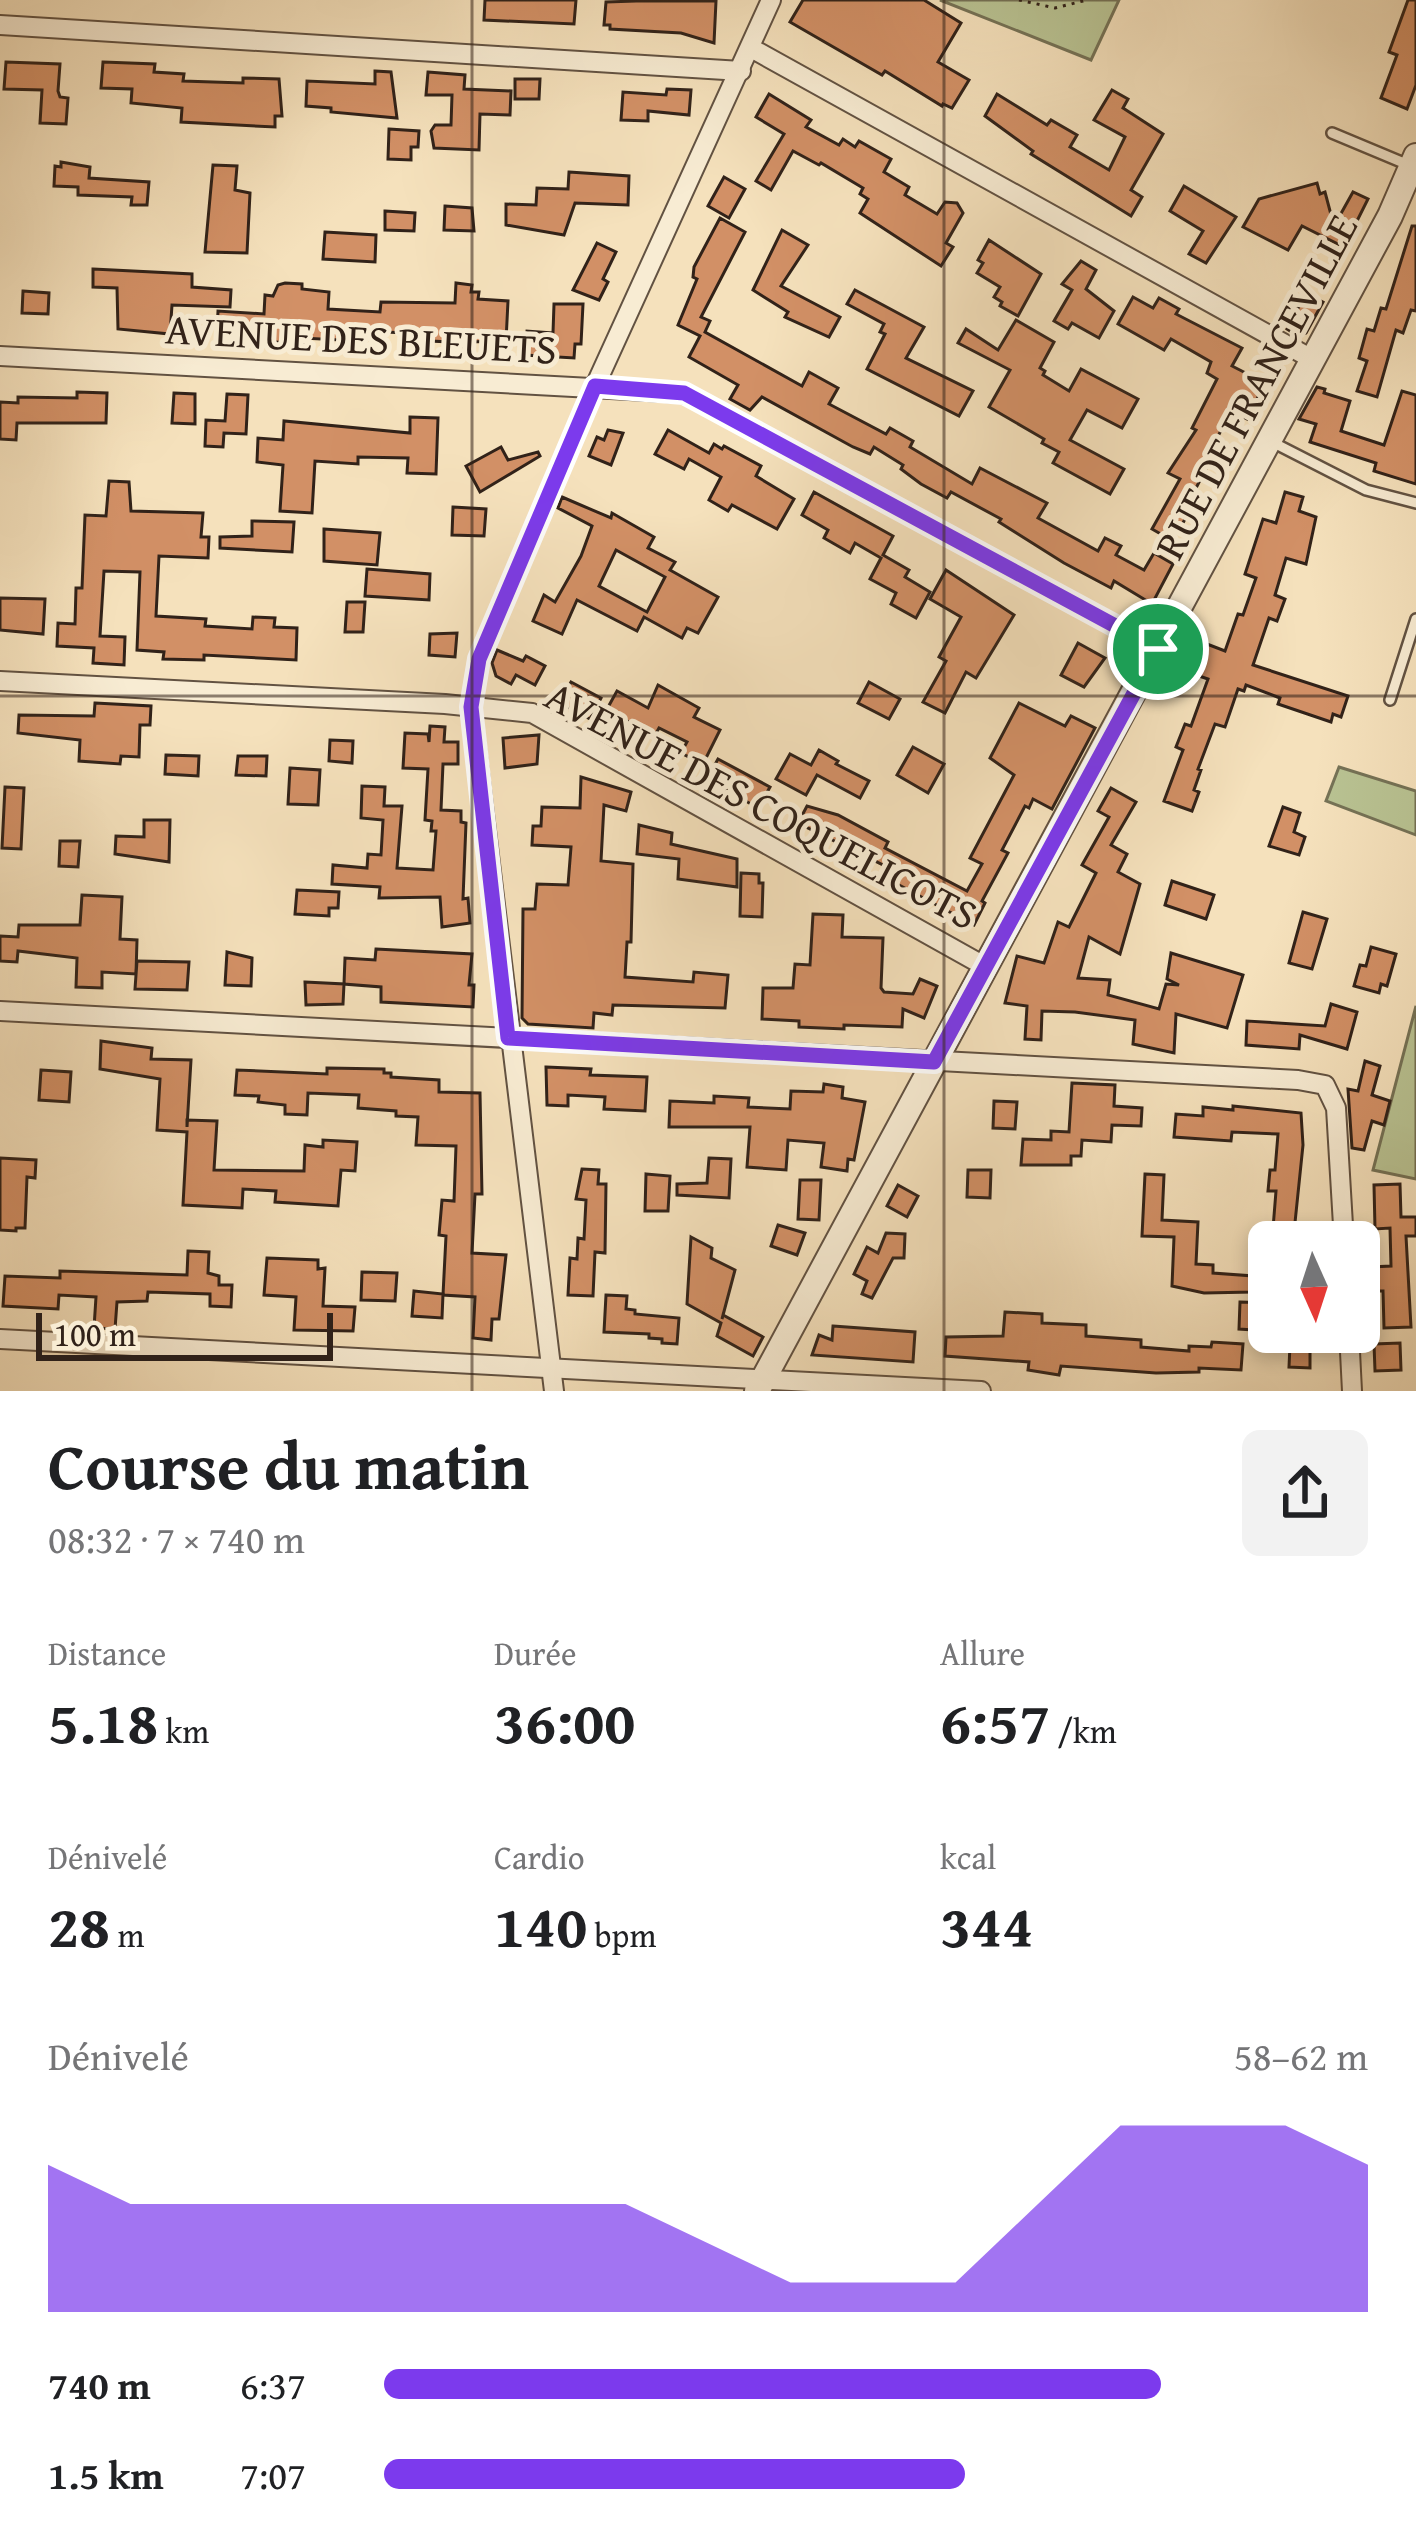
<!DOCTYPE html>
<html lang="fr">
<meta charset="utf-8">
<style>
body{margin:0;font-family:"Gentium Book Plus",serif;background:#f2f2f2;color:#202124;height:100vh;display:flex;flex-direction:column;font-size:45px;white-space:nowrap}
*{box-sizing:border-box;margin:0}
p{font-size:39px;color:#757577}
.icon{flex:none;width:66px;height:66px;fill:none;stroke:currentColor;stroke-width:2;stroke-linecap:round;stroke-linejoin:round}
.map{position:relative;height:1391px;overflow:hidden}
.drawer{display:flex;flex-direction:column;background:#fff;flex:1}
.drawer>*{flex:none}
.needle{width:78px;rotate:177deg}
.fabs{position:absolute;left:1248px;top:1221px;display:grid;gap:24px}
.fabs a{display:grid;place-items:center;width:132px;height:132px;border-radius:18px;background:#fff;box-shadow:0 6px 18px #0003;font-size:60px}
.scale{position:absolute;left:36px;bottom:30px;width:297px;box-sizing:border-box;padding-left:12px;border:6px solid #312219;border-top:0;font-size:33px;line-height:42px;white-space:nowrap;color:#312219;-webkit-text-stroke:9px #f8ecd3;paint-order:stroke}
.pin{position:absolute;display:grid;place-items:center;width:102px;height:102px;color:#fff;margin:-51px;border:6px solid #fff;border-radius:50%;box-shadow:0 3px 12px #0007}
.round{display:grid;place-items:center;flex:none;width:126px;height:126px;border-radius:18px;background:#f2f2f2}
.head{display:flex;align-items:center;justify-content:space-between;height:204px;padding:0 48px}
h1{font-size:66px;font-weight:700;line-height:90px}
.stats{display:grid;grid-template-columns:repeat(3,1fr);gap:18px;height:204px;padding:12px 48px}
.stats div{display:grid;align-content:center}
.stats b{font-size:60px;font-weight:700}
.stats small{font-size:33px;font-weight:400}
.stats p{font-size:33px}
.chart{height:336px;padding:24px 48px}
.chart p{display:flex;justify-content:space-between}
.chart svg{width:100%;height:216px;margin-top:12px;fill:#7c3aed;opacity:.7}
ul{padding:0 48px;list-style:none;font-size:39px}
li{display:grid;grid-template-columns:192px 144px 1fr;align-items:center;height:90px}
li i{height:30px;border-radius:15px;background:#7c3aed}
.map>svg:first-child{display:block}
</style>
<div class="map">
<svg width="1416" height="1391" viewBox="0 0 1416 1391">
<rect width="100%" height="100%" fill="#f5e1bc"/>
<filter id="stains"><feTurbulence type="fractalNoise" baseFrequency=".00167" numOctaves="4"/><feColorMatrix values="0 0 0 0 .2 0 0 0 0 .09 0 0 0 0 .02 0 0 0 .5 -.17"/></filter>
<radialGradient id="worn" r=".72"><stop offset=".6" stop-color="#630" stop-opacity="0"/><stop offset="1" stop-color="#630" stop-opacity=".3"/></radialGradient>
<!-- green -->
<g fill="#b9c393" stroke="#757256" stroke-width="3">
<path d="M940,0H1119L1091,60Z"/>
<path d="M1339,767L1416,791V835L1326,801Z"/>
<path d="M1416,1006V1179L1373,1170Z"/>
</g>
<!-- building -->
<g fill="#d29066" stroke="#312219" stroke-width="3" fill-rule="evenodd">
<path d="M485,0H576L574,24L484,20Z"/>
<path d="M803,0H924L961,23L938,62L969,80L952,108L943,104L942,106L885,71L882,75L790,22Z"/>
<path d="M1408,0H1416V85L1407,109L1381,98L1397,55L1389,52Z"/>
<path d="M636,1H716L714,43L681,33L610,29V25H604L606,2Z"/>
<path d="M6,62L60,64L58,91L60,97L68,98L66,124L40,123L42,90L4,89Z"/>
<path d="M103,62L155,64L154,72L184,74L183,81L243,83V78L279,79L282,116H275V127L181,122L182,108L131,103L132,89L101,88Z"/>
<path d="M375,71L391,72L397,118L331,112V108L306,106L307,81L375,84Z"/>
<path d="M428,72L465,75L464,89L511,91L510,115L480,114L479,150L434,148L431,131L435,125H451L452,95H426Z"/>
<path d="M515,79H540L539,99H515Z"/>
<path d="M667,89L691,90L689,115L648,111V121L621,120L623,92L666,95Z"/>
<path d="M1112,90L1128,99L1123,108L1163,134L1131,190L1142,197L1131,216L1031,154L1033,151L985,116L997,94L1047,125L1051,120L1077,135L1070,147L1109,170L1125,137L1094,120Z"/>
<path d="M769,94L811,120L806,127L839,145L843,139L855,147L859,141L891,159L884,172L909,187L905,195L937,214L945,202L957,203L963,213L946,243L953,247L941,266L860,213L868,199L860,194L863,188L821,163L819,165L793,151L771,190L756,181L784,134L756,117Z"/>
<path d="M389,129L419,131L418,147H411V160L388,159Z"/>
<path d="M61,162L90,167L89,178L149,182L147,205H131L132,197L78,195V187L54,186L55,166L61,167Z"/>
<path d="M213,165L237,166L235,190L250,193L247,253L205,252Z"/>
<path d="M569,172L629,176L628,205L575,203L564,235L506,225V204L536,205L537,188L568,189Z"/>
<path d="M724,177L745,189L729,218L708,206Z"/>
<path d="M1317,183L1320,194L1325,192L1334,226L1353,192L1368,199L1344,247L1302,226L1288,250L1243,227L1259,199Z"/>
<path d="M1184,186L1236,217L1206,263L1189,254L1203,231L1170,211Z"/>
<path d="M445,206L472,208L474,231L444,230Z"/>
<path d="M385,211L415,213L414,231L385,230Z"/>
<path d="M720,218L745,232L701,317L710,321L705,332L802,386L809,372L838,388L829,404L886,434L890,428L913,441L910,447L972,484L980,468L1047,503L1038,518L1098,551L1105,538L1121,546L1116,555L1144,570L1154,553L1173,564L1152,604L1114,581L1111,588L1064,563L999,522L1001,519L951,492L947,498L921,484L901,469L903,465L874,447L870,454L853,447L762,397L750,410L730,399L738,385L689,357L700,336L678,325L697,279L693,277L694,267Z"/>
<path d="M1412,226H1416V311L1411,310L1403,333L1396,330L1377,397L1357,391L1367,361L1359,358L1367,329L1374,331L1381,308L1386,309Z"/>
<path d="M782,230L808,245L781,286L840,317L829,337L785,317L788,312L753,290Z"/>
<path d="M325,232L376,235L375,262L323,259Z"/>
<path d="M989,240L1041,274L1018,316L1000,306L1002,302L994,297L1000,287L977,273L983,263L978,260Z"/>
<path d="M597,243L616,252L603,279L608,282L599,300L573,290Z"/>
<path d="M1081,261L1096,270L1086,289L1114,311L1099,338L1072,323L1068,329L1054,321L1072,290L1062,284Z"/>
<path d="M93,269L192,274V287L231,290L230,307L172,305L170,334L118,329L117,288L93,287Z"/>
<path d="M285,283L302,284V289L329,292L328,309L380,312L381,302L455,303L456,283L472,285L471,292H479L478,299L508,301L506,341L467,342V348L450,346V342L409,340V333L359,331L358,341L303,338V344L262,341V334L217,332L218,311L264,314L265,295L273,296L278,285Z"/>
<path d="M855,290L924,327L906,358L973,391L959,416L867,369L885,334L880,332L884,324L847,304Z"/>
<path d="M23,291L49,293L48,314L22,313Z"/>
<path d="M1306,293L1323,302L1306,333L1298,336L1287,329Z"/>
<path d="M1133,297L1153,308L1159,298L1179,309L1176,314L1242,348L1232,366L1265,383L1247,419L1231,411L1215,442L1223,446L1213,465L1209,463L1183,513L1187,515L1180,529L1173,526L1166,537L1152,529L1180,479L1168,473L1196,430L1192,428L1217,379L1207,373L1211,362L1171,339L1164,350L1118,324Z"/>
<path d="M554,304H583L581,344H575L574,358L525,355L527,331L553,333Z"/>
<path d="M1016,320L1054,342L1040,368L1045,371L1043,375L1069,391L1081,369L1138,399L1122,428L1087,410L1070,440L1124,469L1110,494L1053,463L1059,452L1042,443L1044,439L989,407L1010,370L958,343L966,329L998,350Z"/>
<path d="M1317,387L1325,389L1324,393L1350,401L1341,431L1384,445L1402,391L1416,395V484L1374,471L1376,463L1310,442L1316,424L1299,419Z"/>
<path d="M77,392L107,393L106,423H17L16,440L0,439V402L18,403V397L77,398Z"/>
<path d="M174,393L195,394V424L172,423Z"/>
<path d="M227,394L248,395L246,434L224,433L223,447L205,446L206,420L225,421Z"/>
<path d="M410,417L438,418L436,474L407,473L408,458L358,457V464L315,461L312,513L280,511L283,465L257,462L258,438L283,440L284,421L410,433Z"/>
<path d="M608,430L623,433L611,465L589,456L597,437L604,440Z"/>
<path d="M668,430L709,453L714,444L722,449L724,446L761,466L756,476L794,499L777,529L732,505L728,511L709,500L721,477L689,459L684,469L655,454Z"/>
<path d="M501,447L508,460L538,452L540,456L480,492L466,466Z"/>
<path d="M109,481L129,482L131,511L203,513L201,537H209L208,558L159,556L156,616L206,619L205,626L252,629L253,617L275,618L274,627L297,628L296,660L204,655V660L163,659L164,652L137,650L140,572L104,571L100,636L125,637L124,665L93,663L94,648L57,646L58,623L75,624L76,588H82L85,515L106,516Z"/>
<path d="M814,492L893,536L883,555L909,570L905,577L930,592L916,618L891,604L896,593L870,579L881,558L855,543L850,553L824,538L828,530L802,515Z"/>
<path d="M1285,492L1303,497L1299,511L1316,517L1306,564L1286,558L1275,595L1285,599L1277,621L1269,618L1253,665L1348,696L1341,717L1333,714L1331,722L1278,704L1280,698L1246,685L1244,691L1238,689L1225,727L1215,724L1198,769L1201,770L1194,790L1199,792L1192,811L1164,801L1183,750L1176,747L1185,724L1191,726L1208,679L1196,675L1207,644L1225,651L1238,614L1243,615L1256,578L1245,574L1263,519L1276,523Z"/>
<path d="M562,497L611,518L612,513L654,537L648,548L675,562L670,570L718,597L698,633L687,628L682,638L644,617L637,631L577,600L562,634L533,621L544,595L555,602L581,556L592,526L558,508ZM616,550L665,577L647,612L599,586Z"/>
<path d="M453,507L486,509L484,536L452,535Z"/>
<path d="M252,521L294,522L292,552L220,548V537L252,536Z"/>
<path d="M324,529L380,533L377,565L324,561Z"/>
<path d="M367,569L430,574L429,600L365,596Z"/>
<path d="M946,570L1014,615L976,678L966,672L945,713L923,702L946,661L939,657L961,617L930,599Z"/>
<path d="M0,598L45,599L43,634L0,630Z"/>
<path d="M347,602H365L363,632H345Z"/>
<path d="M457,633L455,657L429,655L430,634Z"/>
<path d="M1078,643L1105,658L1084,687L1061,675Z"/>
<path d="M497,650L523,661L526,656L545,666L535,685L516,675L511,684L496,676L492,663Z"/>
<path d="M571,682L601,698L590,719L560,703Z"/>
<path d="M869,682L900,699L889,719L858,703Z"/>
<path d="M658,685L699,708L694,717L720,730L703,764L681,753L687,742L659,728L654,737L607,709L617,691L648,708Z"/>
<path d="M95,703L151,706L150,725H140L139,757L121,756L120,764L79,761L80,740L18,733L19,715L94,716Z"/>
<path d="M1019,703L1065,726L1071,716L1095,728L1052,809L1033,799L1029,808L1025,806L1002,850L1008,853L982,901L985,903L974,925L886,878L891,869L798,823L807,806L838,815L888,842L885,848L967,891L982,864L970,858L1014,775L990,758Z"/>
<path d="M430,726L445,727L444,742H458V764H443L441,810L461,811V822L466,823L463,899L468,898L470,923L442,927L440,897L379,898L380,887L332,884L333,865L367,868L368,854L381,855L383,820L361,818L362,786L385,787L384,806H402L397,868L433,870L436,831H431L432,821L425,820L428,769L403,768L405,733L428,734L429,742Z"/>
<path d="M539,735L537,764L505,768L503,738Z"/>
<path d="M330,740L353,741L352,763L329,761Z"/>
<path d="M913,747L944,764L928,793L897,775Z"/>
<path d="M819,750L838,761L836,764L869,781L860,798L817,775L806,795L776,779L790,754L811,765Z"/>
<path d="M166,755L199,756L198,776L165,774Z"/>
<path d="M238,756H267L266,776L236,775Z"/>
<path d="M718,759L770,787L758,808L707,779Z"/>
<path d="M290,768L320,770L318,805L288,804Z"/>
<path d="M581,777L631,792L626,811L604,805L601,861L633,864L631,942H627L625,977L693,982L694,972L728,975L725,1008L613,1005L612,1015L594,1013L593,1028L528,1024L522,1018L523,909H535L537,884L568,885L571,847L532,845L533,826H541L542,807L580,808Z"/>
<path d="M5,787L24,788L21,849L2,848Z"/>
<path d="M1111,788L1136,802L1111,845L1127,854L1118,872L1140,884L1120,954L1089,937L1078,978L1110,980L1108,995L1159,1009L1166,984L1179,985L1167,979L1171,953L1243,975L1227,1028L1176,1014L1174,1053L1133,1044L1135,1020L1075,1012L1042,1011L1041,1040L1025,1039L1027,1006L1005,1003L1017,956L1044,963L1058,922L1069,927L1096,873L1082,865L1109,817L1098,811Z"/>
<path d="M1283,807L1300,813L1294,832L1305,837L1299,855L1269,846Z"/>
<path d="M144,820H170L169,862L115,854L116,836L144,837Z"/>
<path d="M639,825L672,833L671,844L737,859V887L678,879L679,859L637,854Z"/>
<path d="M60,841H80L78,867L59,866Z"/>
<path d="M741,873L759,874V883H763L762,917L740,916Z"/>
<path d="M1172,881L1214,895L1206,919L1165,905Z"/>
<path d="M297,890L339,892L338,908H329V916L295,914Z"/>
<path d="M82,895L122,897L120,939L137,940L136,974L102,972V988L76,987L77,958L18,951L17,962L0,961V936L18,937L19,925H80Z"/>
<path d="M1303,912L1327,919L1312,969L1289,963Z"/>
<path d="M813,914L843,915L842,937L883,938L881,988L884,992L913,994L920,979L937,986L924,1018L903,1009L902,1027L844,1025V1029L799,1027V1021L762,1019L763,988H793L795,964L810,965Z"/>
<path d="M1371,947L1396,954L1387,986L1381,984L1379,993L1354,986L1360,965L1366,966Z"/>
<path d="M376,949L472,954L469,985H474L473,1007L381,1002V987L344,984L345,958L375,960Z"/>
<path d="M227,952L252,958L251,986L225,985Z"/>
<path d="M137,961L189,962L187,990L135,989Z"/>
<path d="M305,982L344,984L343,1004L306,1005Z"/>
<path d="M1331,1004L1357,1012L1347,1049L1300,1035L1299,1049L1246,1045L1247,1021L1325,1026Z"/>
<path d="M101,1041L152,1048L151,1059L191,1060L187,1127V1120L217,1121L214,1170L304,1171L305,1145L323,1147V1140L357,1142L355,1171L341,1170L338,1206L275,1202L276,1191L243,1189L242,1208L183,1205L187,1132L157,1130L160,1079L100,1069Z"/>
<path d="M1365,1061L1380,1066L1372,1095L1390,1101L1384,1125L1372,1121L1364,1150L1352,1148L1348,1089L1358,1091Z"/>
<path d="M546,1067L591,1069L590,1075L647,1077L645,1111L604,1109L605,1097L568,1095V1106L547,1105Z"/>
<path d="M327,1068L384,1069V1073H391V1077L439,1080V1092L480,1093L482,1194H475L472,1253L506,1255L499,1319H492L491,1340L473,1338L475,1297L443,1295L446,1236L439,1235L442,1200L454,1201L456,1146L416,1145L418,1117L396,1116V1111L358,1108L359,1095L308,1093L307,1115L285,1114V1105L258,1102L259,1096L235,1095L237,1070L327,1074Z"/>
<path d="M41,1070L71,1072L69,1102L39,1100Z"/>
<path d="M1072,1083L1115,1085L1114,1106L1142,1108L1141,1126L1112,1125L1111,1142L1082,1140L1081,1156H1071V1165H1021L1023,1139L1051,1140V1131L1069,1132Z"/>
<path d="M824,1084L843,1087L842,1098L865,1102L854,1160L848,1159L847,1171L821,1167L824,1143L788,1140L786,1170L747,1167L750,1127H669L670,1101L714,1103V1096L749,1098L748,1107L790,1109L791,1091L823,1092Z"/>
<path d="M994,1101L1017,1102L1015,1129L993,1128Z"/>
<path d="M1233,1106L1301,1113L1303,1145L1293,1242L1272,1241L1276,1191H1268L1270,1170H1275L1278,1134L1232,1132L1231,1141L1174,1137L1176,1114L1203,1116V1107L1233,1110Z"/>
<path d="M0,1158L36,1160L35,1178L27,1177L25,1228H16V1231L0,1230Z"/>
<path d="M709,1158L731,1159L729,1198L677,1195V1184L707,1183Z"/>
<path d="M582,1169L599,1170L598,1184H606L605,1253L595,1252L593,1296L568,1295L570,1258L577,1259L578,1238L584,1239L586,1200L576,1199Z"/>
<path d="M968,1170H991L990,1198L967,1197Z"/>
<path d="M646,1174L670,1176L668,1211H645Z"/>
<path d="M1145,1174L1164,1175L1162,1220L1198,1222L1196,1264L1213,1265V1273L1253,1276L1252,1292L1204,1293L1172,1286L1174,1237L1142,1236Z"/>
<path d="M800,1180H821L819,1220L798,1219Z"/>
<path d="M1400,1184L1401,1217H1416V1236H1406L1411,1327L1384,1328L1383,1291H1373L1371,1267L1391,1266L1390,1228L1375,1229L1374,1185Z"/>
<path d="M898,1185L918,1196L907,1217L887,1206Z"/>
<path d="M778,1225L805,1233L797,1255L771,1246Z"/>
<path d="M886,1233L905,1234L904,1258H893L872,1298L862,1294L867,1281L854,1274L867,1247L878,1253Z"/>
<path d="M691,1237L712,1248L711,1258L735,1270L722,1319L723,1315L763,1337L753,1356L717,1336L721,1323L687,1304Z"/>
<path d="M188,1251L209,1252L208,1273L219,1276V1285H232L231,1307L210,1306V1294L148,1292L147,1301L117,1302L115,1329L94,1328L96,1297L59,1295L58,1309L3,1306L5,1276L60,1278V1271L187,1275Z"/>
<path d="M267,1258L318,1260V1269L325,1268L323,1306L355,1307L353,1331L294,1330L296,1297L264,1295Z"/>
<path d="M362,1272L397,1273L395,1301L361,1300Z"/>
<path d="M414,1291L443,1294L442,1318L412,1316Z"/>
<path d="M606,1295L627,1296L626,1309L635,1310V1314L679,1318L677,1344L662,1343V1339L649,1338V1334L604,1332Z"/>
<path d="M1240,1302L1269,1303V1331L1239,1329Z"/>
<path d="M1005,1312L1042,1314V1323L1086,1325V1336L1141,1340V1347L1189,1351V1346L1211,1347L1212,1342L1243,1344L1241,1370L1199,1368V1372L1156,1373L1061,1366L1059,1375L1028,1370L1029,1362L945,1356L946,1337L1003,1336Z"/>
<path d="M833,1326L915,1332L913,1362L812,1355L819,1335L832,1340Z"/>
<path d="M1400,1343L1401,1370L1375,1371L1374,1344Z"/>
<path d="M1290,1345L1310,1346V1368L1289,1367Z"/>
</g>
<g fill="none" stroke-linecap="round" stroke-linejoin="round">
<!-- service casing -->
<g stroke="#625242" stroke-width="14">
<g id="service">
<path d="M1332,133L1411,166"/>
<path d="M1274,443L1366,490L1416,503"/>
<path d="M1390,700L1416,619"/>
</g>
</g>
<!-- minor casing -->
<g stroke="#625242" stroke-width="22">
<g id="minor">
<path d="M0,25L741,71"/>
<path d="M751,48L1312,359"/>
<path d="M0,356L684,393L1158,649"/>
<path d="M0,681L445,704L532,713L986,967"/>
<path d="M0,1011L1298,1080L1325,1085L1336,1108L1344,1242"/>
<path d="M1349,1332L1352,1391"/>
<path d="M0,1339L981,1391"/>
<path d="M554,1391L471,707L479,659L595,386L771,0"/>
</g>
</g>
<!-- tertiary casing -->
<g stroke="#625242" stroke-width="28">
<path id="tertiary" d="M757,1391L1390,216L1416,156"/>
</g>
<!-- path -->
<path stroke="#312219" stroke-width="3" stroke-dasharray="3 6" stroke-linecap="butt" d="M1019,0L1055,8L1087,0"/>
<!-- service -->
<use href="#service" stroke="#f8ecd3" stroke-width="9"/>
<!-- minor -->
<use href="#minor" stroke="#f8ecd3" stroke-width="18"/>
<!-- tertiary -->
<use href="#tertiary" stroke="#f8ecd3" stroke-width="24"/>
</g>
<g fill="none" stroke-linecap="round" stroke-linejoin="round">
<!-- route casing -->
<g stroke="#fff" stroke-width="24">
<path id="route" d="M595,386L684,393L1158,649L934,1062L508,1038L471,707L479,659Z"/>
</g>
<!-- route -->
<use href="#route" stroke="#7c3aed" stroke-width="15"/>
</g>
<!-- grid -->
<path fill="none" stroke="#312219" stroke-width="3" stroke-opacity="0.55" d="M472,0V1391M944,0V1391M0,696H1416"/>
<g text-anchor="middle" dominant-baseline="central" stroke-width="10" stroke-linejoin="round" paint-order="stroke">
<!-- street labels -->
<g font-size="42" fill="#312219" stroke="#f8ecd3">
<text transform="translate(361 338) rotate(3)">AVENUE DES BLEUETS</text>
<text transform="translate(1255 386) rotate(-62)">RUE DE FRANCEVILLE</text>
<text transform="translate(762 804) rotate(28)">AVENUE DES COQUELICOTS</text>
</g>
</g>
<rect width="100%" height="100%" filter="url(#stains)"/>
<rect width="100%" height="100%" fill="url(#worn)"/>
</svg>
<div class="fabs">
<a><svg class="needle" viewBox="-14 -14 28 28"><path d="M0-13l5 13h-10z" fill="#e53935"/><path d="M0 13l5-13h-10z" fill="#757577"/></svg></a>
</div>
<div class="scale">100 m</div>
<div class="pin" style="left:1158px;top:649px;background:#1e9e55"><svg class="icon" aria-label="arrive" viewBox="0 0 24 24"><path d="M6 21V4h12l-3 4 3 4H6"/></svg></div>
</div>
<section class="drawer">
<div class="head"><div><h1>Course du matin</h1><p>08:32 · 7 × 740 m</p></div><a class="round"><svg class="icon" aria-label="share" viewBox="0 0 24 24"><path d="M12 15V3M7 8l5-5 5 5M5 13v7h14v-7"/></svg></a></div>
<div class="stats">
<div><p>Distance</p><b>5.18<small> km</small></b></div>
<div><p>Durée</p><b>36:00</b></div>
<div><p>Allure</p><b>6:57<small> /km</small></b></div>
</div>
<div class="stats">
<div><p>Dénivelé</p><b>28<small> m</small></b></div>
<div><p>Cardio</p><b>140<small> bpm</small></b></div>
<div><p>kcal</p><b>344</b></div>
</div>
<div class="chart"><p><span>Dénivelé</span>58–62 m</p>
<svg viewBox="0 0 160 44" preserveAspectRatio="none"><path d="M0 44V14L10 22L20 22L30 22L40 22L50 22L60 22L70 22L80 30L90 38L100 38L110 38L120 22L130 6L140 6L150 6L160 14V44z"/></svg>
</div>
<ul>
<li><b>740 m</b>6:37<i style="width:79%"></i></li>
<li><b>1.5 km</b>7:07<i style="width:59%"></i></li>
</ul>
</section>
